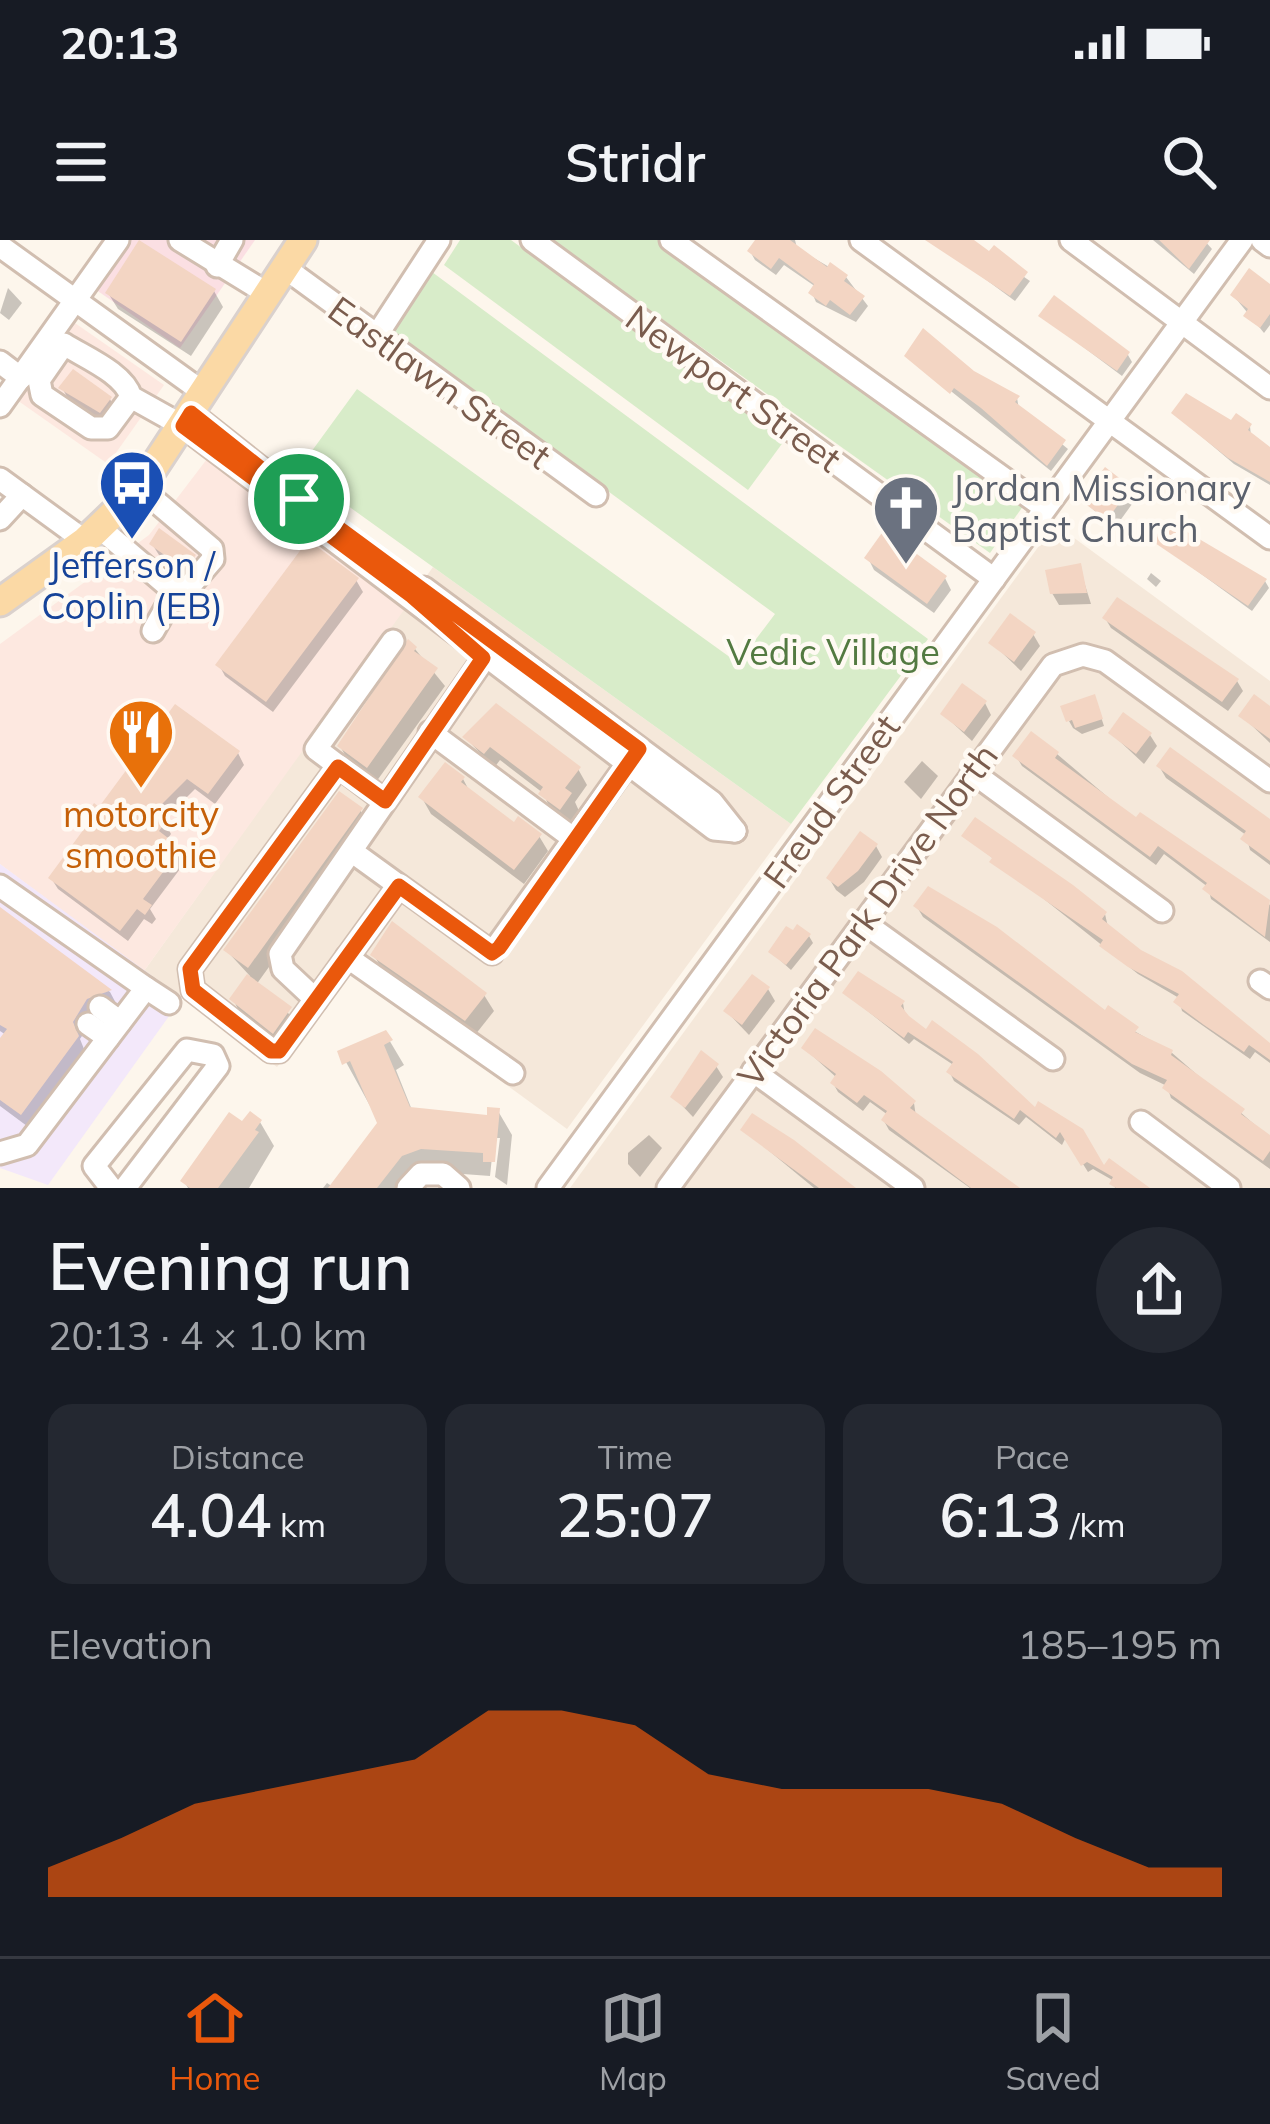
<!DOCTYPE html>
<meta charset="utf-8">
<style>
body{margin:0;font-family:Mulish,sans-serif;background:#242831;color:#f1f3f6;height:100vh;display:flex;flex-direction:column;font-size:45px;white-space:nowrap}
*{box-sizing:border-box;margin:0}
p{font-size:39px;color:#9ea1a6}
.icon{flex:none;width:66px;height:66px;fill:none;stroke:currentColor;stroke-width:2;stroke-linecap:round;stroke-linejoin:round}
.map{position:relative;height:948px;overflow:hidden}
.side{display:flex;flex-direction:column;background:#171b24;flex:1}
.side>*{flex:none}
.pin{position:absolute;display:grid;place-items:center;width:102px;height:102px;color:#fff;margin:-51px;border:6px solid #fff;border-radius:50%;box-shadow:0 3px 12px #0007}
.round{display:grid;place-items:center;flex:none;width:126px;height:126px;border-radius:63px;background:#242831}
.summary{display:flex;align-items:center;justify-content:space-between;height:204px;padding:0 48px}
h1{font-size:66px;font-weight:600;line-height:90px}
.metrics{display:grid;grid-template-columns:repeat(3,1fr);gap:18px;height:204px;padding:12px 48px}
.metrics div{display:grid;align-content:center;border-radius:24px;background:#242831;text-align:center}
.metrics b{font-size:60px;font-weight:600}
.metrics small{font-size:33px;font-weight:400}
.metrics p{font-size:33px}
.chart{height:336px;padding:24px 48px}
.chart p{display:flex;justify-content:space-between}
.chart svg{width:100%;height:216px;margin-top:12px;fill:#ea580c;opacity:.7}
.status{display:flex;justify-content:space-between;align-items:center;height:84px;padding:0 60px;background:#171b24;direction:ltr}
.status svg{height:33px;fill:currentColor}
header{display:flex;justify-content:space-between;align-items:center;height:156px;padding:0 48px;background:#171b24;font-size:54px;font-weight:600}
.dock{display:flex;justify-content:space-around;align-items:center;height:168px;border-top:3px solid #363941;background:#171b24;font-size:33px;color:#9ea1a6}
.dock a{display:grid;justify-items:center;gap:6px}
.dock .selected{color:#ea580c}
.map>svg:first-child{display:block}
</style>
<div class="status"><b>20:13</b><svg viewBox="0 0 49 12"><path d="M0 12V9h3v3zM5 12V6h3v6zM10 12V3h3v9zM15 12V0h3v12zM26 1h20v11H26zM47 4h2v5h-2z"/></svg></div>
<header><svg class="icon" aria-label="menu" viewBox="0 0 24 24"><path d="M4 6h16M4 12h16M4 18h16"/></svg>Stridr<svg class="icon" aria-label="search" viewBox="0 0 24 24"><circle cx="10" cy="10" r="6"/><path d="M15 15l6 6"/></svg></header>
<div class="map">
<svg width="1270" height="948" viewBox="0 0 1270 948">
<rect width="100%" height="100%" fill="#fdf6ec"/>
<!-- residential -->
<g fill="#f5e8da">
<path d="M1055,284L1270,441V948H570Z"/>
<path d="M433,327L791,584L567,889L352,732L277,827L144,731Z"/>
</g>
<!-- commercial -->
<g fill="#fde8e0">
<path d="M72,81L164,145L108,224L17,160Z"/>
<path d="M207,219L409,363L144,731L0,624V404L149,295Z"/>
</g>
<!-- education -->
<path fill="#f3e8fa" d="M0,624L182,758L48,945L0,928Z"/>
<!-- medical -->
<path fill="#fbdfe3" d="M124,0H255L180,108L92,47Z"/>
<!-- green -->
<g fill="#d8ecc9">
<path d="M460,0H511L784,201L748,250L444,25Z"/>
<path d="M551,0H658L1026,262L990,313Z"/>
<path d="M432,32L928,399L791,584L298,230L357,149L738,423L775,374L393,93Z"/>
</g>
<!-- shadow -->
<g fill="#0003">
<path d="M759,0H795L797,8L846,37L868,66L856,82L816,62L812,53L816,47L784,25L776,35L755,20L750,11Z"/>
<path d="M932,0H969L1030,41L1015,61Z"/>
<path d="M1153,0H1204L1212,9L1194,34Z"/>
<path d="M8,48L22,63L9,80L0,73Z"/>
<path d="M1270,48V85L1264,93L1233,55Z"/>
<path d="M214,51L223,67L191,116L118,69L108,53Z"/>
<path d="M1042,76L1128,115L1132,122L1122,136Z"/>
<path d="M907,116L972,133L1017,158L1019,169L1068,209L1051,231Z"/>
<path d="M62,148L110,159L116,171L108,183L69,160Z"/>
<path d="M1175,174L1250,186L1251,197L1270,211V245L1234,224Z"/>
<path d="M1129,249L1135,260L1114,289L1084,261Z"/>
<path d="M160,293L194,317L201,329L192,339L159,315L152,304Z"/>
<path d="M1156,301L1265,341L1269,348L1252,371Z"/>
<path d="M868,318L945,338L951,350L934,373L874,330Z"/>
<path d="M1079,326L1091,364L1059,365L1052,353Z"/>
<path d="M1151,333L1161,341L1156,347L1147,339Z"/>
<path d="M356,340L363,352L273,472L225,436L219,425Z"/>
<path d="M1105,378L1237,441L1243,451L1228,471L1111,388Z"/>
<path d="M1033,394L1040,406L1021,431L992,403Z"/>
<path d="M415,409L445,446L376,542L349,522L340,506Z"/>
<path d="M985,463L991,475L972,501L943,474Z"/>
<path d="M1097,465L1104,486L1082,494L1073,488L1069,481Z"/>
<path d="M1270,469V503L1242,476Z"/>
<path d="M1111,493L1150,495L1157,506L1144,524Z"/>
<path d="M466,498L578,529L587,545L575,562L579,571L570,584L551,570L543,553L500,520L494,528Z"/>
<path d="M238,513L244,525L215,564L195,549L164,580L171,594L166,601L186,621L150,669L156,679L152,684L144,679L128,701L58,649L51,638L100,571Z"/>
<path d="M1057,514L1136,581L1184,604L1270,665V702L1211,659L1208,647L1164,614L1156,625L1022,526L1016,516Z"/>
<path d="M922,521L938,536L921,559L904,542Z"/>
<path d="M1159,526L1270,583V625L1250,610L1246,595L1166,538Z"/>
<path d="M463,539L471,554L515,587L539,596L548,611L524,644L431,574L422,558Z"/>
<path d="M360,570L370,586L256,745L297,781L280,803L239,771L233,759L250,736L226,710Z"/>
<path d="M965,596L1105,674L1108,687L1270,804V823L1255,812L1250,819L1182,771L1179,758L1138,734Z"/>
<path d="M876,606L882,617L864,642L845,657L836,650L829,638Z"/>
<path d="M917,667L1171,812L1270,898V929L1171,858L1167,846L1140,833L923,677Z"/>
<path d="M0,671L110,752L118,767L96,775L80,799L86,814L31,889L0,866V803L6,795L0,791Z"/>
<path d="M809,696L813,703L791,730L771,712Z"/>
<path d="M374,715L484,755L494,771L475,795L383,731Z"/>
<path d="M768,749L775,761L749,795L727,772Z"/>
<path d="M845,753L903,763L905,775L1035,872L1039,865L1104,931L1145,948H1115L1114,941L1093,929L1088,932L1066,897L1062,905L1026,877L1019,885L954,841L950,833L955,826L914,799L909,804Z"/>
<path d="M385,793L404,825L396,830L412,870L490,879L498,871L512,895L507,945L495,937L500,898H494L490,936L436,932L409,948H323L327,943L333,947L380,884L341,813Z"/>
<path d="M804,808L914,863L916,877L1011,948H970L889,890L884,881L888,875L870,862L863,871L838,852L833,843L837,838Z"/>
<path d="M716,826L723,837L693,877L674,857Z"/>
<path d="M260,882L274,906L249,948H188L184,941L243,886Z"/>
<path d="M744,890L851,948H814Z"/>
<path d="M649,895L662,908L640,937L628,924V913Z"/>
</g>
<!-- building -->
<g fill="#f3d5c3">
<path d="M139,0L216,49L181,102L105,53Z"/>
<path d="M755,0H790L827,27L830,22L848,35L844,41L865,56L850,75L830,60L826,66L808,53L814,44L779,18L771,29L747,11Z"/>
<path d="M925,0H974L989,11L994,5L1028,32L1010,56Z"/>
<path d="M1159,0H1210L1189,29Z"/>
<path d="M1249,28L1270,44V74L1260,88L1243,76L1248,69L1230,55Z"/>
<path d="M1054,55L1130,112L1117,131L1038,76Z"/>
<path d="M923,88L974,131L1020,156L1015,162L1066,200L1047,226L981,168L954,148L950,154L904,116Z"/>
<path d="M73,129L112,157L100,173L58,148Z"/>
<path d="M1186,153L1231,180L1236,173L1252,184L1248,190L1270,207V242L1228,218L1171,173Z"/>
<path d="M1105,227L1131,247L1107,280L1080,260Z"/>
<path d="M1167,280L1267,339L1248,366L1152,301Z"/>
<path d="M159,288L196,315L184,329L149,304Z"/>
<path d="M884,290L947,336L927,364L864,318Z"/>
<path d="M308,300L359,338L266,462L215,425Z"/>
<path d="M1081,323L1087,353L1050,354L1045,330Z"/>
<path d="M1117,357L1239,439L1222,462L1102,378Z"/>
<path d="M1010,373L1036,392L1014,422L988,403Z"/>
<path d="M408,399L417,407L414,411L438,428L367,528L337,506Z"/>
<path d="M962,443L987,461L964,492L940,474Z"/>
<path d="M1095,454L1103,479L1075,488L1072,480L1066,482L1060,466Z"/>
<path d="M1254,454L1270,466V499L1238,476Z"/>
<path d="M496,463L581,527L565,548L572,553L560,570L538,554L543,547L490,507L484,514L462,497Z"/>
<path d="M175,464L240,511L208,554L187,539L155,571L167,580L159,591L181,608L143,659L152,665L145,675L137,669L120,691L48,638L92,578L87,574L94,563L99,567Z"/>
<path d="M1123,472L1152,493L1136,514L1108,493Z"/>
<path d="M1031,491L1059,512L1055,518L1136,577L1140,572L1270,660L1265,697L1202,649L1207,643L1158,606L1150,617L1012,516Z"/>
<path d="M1170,507L1270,579V621L1240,599L1246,591L1156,526Z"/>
<path d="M445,522L465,537L461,542L514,582L518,576L542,594L514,630L418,557Z"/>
<path d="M339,551L363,568L248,728L223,710Z"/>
<path d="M975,577L1073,645L1107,672L1102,679L1141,710L1182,731L1270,803V820L1249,805L1244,812L1204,785L1173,762L1179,754L1128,727L1099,706L1103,700L989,622L992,618L961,596Z"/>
<path d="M860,591L878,604L858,631L838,647L826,638Z"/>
<path d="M928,646L997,687L1105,770L1108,765L1139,787L1135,792L1173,810L1171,815L1245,869L1241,874L1270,895V911L1263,921L1162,848L1167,840L1132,824L913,666Z"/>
<path d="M0,667L112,750L87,759L73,782L79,796L21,875L0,860V798L7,789L0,785Z"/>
<path d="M392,681L487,753L465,781L370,715Z"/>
<path d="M797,684L811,694L786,725L768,712L786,686L793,690Z"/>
<path d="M858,731L905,761L901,766L909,776L926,789L932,780L978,814L1035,867L1038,861L1083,889L1104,925L1109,918L1150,948H1116L1109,944L1113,937L1087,922L1081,926L1060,892L1056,898L1020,870L1014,879L946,832L953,822L908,792L904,798L842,753Z"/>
<path d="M247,734L292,767L273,794L229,759Z"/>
<path d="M752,734L770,747L742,785L723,771Z"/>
<path d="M815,788L881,831L916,861L910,868L1020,948H971L881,880L887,871L864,855L857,863L830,843L836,834L801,808Z"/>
<path d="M386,790L393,800L384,805L410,867L487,875V867L500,868L495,922H483V913L421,909L402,916L377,948H328L377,883L350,821L342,825L337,811Z"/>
<path d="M701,810L719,824L685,868L670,857Z"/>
<path d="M250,871L262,880L255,890L259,892L218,948H190L180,941L229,872L242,881Z"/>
<path d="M752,873L794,900L856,948H819L740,890Z"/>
</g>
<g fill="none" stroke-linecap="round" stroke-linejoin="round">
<!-- minor casing -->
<g stroke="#d1beb0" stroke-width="27">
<g id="minor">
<path d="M180,0L268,54"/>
<path d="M532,0L994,339"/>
<path d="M671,0L1045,268"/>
<path d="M861,0L1270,298"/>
<path d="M1071,0L1270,148"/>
<path d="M1262,0L1270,6"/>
<path d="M0,6L204,153"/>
<path d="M217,26L232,0"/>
<path d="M285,28L596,255"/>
<path d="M377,95L439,0"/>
<path d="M0,122L21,138"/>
<path d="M131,157L108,188H91L42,155L39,140L64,104C84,117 124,133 131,157L183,186L714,589L735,591"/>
<path d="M0,166L118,0"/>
<path d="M191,173L273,238"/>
<path d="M0,239L85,301"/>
<path d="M140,248L212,309L213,319L187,349L175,352L153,391"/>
<path d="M0,279L22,255"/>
<path d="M100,288L175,352"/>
<path d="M424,348L712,562L735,591"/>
<path d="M430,492L574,599"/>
<path d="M338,527L190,729L193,750L271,811H279L399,646"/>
<path d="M972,532L1162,671"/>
<path d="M385,561L316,509L393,401"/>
<path d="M354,613L492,713L633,516"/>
<path d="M0,646L146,748L27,905L0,913"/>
<path d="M863,682L1053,819"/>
<path d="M347,717L513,833"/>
<path d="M1260,741L1270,748"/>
<path d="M146,748L169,763"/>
<path d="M316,760L283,729L280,714L491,408"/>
<path d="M100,767L120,782"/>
<path d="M88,784L108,798"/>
<path d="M753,831L913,948"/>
<path d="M1141,882L1229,948"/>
<path d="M111,948L94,926L187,810L213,815L218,826L125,948"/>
<path d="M408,948L421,934H443L459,948"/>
<path d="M548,948L1242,0"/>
<path d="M668,948L1053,425L1083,415L1105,421L1270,541"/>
</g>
</g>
<!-- major casing -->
<g stroke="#dad1cd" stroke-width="33">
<path id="major" d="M0,362L85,301L140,248L303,0"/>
</g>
<!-- minor -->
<use href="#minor" stroke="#fff" stroke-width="21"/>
<!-- major -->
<use href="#major" stroke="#fbd9a5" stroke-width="27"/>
</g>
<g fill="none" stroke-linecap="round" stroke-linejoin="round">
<!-- route casing -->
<g stroke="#fff" stroke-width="24">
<path id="route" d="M191,173L299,259L639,509L499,708L492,713L399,646L279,811H271L193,750L190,729L338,527L385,561L483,418L412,356L183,186Z"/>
</g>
<!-- route -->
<use href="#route" stroke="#ea580c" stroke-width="15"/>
</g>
<!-- icons -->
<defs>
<g id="bus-pin" transform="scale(3.45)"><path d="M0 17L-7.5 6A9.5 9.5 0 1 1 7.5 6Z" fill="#1a4fb4" stroke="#fffaf3"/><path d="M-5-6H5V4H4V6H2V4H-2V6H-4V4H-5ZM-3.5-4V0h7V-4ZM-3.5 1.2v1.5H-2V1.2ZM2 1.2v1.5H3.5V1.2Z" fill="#fff"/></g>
<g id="church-pin" transform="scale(3.45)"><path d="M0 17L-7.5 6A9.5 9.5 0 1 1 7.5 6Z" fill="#6b7280" stroke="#fffaf3"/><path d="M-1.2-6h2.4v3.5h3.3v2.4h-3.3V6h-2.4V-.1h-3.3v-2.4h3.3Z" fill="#fff"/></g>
<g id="restaurant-pin" transform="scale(3.45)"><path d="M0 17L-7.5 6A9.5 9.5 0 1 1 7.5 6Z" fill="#e8710a" stroke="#fffaf3"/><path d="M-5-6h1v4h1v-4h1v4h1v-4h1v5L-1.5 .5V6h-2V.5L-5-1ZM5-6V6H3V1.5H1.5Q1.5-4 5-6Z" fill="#fff"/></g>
</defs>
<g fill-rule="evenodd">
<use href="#bus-pin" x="132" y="243"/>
<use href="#church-pin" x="906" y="268"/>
<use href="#restaurant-pin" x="141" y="492"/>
</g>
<g text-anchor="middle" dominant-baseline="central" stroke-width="9" stroke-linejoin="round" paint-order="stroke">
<!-- street labels -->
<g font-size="36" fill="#7a5c4d" stroke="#fffaf3">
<text transform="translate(440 142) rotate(36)">Eastlawn Street</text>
<text transform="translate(734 148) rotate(36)">Newport Street</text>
<text transform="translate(831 561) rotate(-54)">Freud Street</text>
<text transform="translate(867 675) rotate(-54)">Victoria Park Drive North</text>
</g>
<!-- worship labels -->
<g font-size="36" fill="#5b616d" stroke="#fffaf3" text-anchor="start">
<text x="952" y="247">Jordan Missionary<tspan x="952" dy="41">Baptist Church</tspan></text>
</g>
<!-- transit labels -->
<g font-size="36" fill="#164399" stroke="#fffaf3">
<text x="132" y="324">Jefferson /<tspan x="132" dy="41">Coplin (EB)</tspan></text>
</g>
<!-- park labels -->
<g font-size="36" fill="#537a41" stroke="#fffaf3">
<text x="833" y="411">Vedic Village</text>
</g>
<!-- food labels -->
<g font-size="36" fill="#c56008" stroke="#fffaf3">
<text x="141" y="573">motorcity<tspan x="141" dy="41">smoothie</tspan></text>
</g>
</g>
</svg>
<div class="pin" style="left:299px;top:259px;background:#1e9e55"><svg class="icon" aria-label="arrive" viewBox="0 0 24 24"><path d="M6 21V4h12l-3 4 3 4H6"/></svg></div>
</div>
<section class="side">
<div class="summary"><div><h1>Evening run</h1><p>20:13 · 4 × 1.0 km</p></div><a class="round"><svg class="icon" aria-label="share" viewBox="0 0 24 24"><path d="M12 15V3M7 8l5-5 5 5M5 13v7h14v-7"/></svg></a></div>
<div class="metrics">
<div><p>Distance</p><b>4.04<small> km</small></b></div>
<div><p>Time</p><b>25:07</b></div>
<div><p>Pace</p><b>6:13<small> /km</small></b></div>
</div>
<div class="chart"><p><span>Elevation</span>185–195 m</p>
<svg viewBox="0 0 160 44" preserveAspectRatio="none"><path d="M0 44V38L10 32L20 25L30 22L40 19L50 16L60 6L70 6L80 9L90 19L100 22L110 22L120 22L130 25L140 32L150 38L160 38V44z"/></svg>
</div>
</section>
<nav class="dock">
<a class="selected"><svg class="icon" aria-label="home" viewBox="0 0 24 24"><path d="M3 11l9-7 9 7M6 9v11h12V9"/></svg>Home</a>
<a><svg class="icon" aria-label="map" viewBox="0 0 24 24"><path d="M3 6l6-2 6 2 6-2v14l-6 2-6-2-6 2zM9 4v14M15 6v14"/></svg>Map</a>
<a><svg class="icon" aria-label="saved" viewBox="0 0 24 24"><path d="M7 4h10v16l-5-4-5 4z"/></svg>Saved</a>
</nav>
